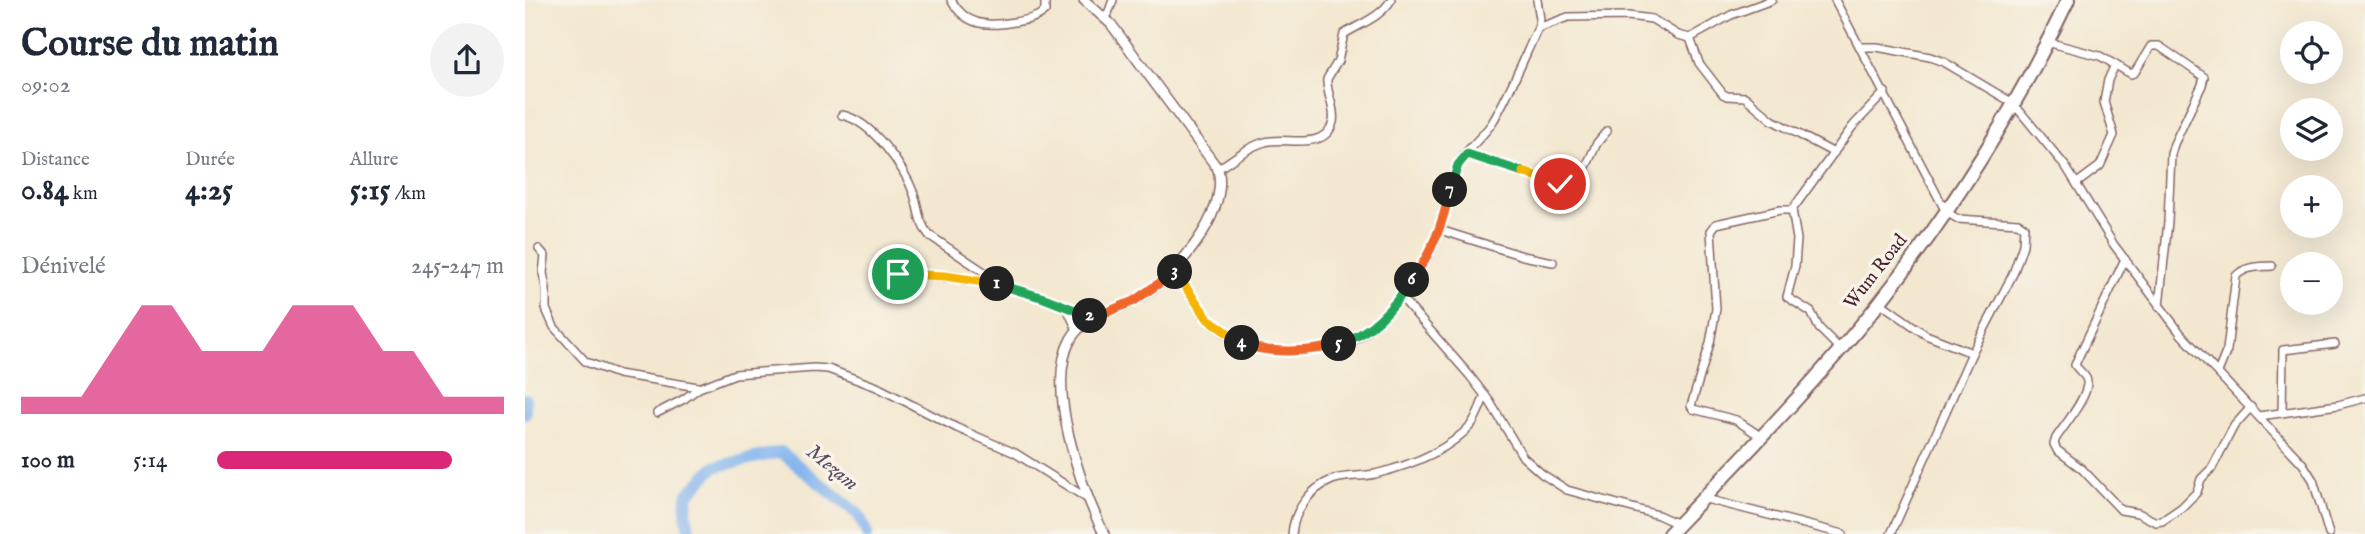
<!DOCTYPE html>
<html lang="fr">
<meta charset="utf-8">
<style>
body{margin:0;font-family:"IM FELL English",serif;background:#f2f2f3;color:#1f2937;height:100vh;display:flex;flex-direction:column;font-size:26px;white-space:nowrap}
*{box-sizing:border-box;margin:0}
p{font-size:23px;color:#747a83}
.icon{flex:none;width:38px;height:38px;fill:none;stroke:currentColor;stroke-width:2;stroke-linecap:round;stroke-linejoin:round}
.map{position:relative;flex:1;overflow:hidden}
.panel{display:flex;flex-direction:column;background:#fff;width:525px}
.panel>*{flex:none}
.tools{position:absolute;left:1755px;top:21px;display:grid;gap:14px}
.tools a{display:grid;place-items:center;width:63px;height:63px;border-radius:50%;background:#fff;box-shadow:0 7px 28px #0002;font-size:35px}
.pin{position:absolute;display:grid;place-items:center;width:60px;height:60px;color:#fff;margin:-30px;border:4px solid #fff;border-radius:50%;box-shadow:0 2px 7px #0007}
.km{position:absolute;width:35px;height:35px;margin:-18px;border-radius:50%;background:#222;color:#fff;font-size:19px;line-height:35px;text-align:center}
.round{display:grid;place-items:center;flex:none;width:74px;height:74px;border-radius:37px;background:#f2f2f3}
.overview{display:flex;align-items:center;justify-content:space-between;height:119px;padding:0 21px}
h1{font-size:38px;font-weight:800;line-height:52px}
.figures{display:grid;grid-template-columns:repeat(3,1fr);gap:10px;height:119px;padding:7px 21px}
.figures div{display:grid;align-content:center}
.figures b{font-size:30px;font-weight:800}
.figures small{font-size:19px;font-weight:400}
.figures p{font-size:19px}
.chart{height:196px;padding:14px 21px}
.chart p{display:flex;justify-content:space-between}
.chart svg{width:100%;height:126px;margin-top:7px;fill:#db2777;opacity:.7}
ul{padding:0 21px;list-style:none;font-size:23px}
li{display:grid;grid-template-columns:112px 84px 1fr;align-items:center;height:52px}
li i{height:18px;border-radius:9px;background:#db2777}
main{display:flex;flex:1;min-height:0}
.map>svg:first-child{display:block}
</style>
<main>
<section class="panel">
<div class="overview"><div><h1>Course du matin</h1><p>09:02</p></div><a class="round"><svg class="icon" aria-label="share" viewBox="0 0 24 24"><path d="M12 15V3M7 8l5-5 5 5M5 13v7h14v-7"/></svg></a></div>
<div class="figures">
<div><p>Distance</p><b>0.84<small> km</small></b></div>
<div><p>Durée</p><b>4:25</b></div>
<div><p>Allure</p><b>5:15<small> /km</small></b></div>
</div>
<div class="chart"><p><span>Dénivelé</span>245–247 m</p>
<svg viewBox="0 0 160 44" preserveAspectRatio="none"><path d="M0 44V38L10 38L20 38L30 22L40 6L50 6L60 22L70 22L80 22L90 6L100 6L110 6L120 22L130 22L140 38L150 38L160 38V44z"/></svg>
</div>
<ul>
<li><b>100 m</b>5:14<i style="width:82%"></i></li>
</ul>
</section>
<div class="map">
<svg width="1840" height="534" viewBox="0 0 1840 534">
<rect width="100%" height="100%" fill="#f7f3e8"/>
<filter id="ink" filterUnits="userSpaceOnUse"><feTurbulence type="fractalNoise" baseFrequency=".0143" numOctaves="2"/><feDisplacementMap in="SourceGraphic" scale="14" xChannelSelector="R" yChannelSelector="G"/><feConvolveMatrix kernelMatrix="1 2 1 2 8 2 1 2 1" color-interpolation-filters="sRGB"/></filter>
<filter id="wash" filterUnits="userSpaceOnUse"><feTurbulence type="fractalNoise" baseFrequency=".00686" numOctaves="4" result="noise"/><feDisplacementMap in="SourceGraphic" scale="28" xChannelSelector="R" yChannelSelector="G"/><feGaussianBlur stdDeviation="1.57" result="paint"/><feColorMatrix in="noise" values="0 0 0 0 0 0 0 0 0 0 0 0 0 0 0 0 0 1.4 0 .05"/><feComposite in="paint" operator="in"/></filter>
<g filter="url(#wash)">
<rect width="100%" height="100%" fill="#f3e7cf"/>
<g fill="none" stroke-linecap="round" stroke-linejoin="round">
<!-- river -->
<g stroke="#82b4ee" stroke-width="12">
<path d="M0,399V413"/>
<path d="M165,534L161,514L162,495L189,467L256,452L334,515L342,534"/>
</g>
</g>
</g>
<g filter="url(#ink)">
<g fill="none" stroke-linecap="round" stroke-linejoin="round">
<!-- minor casing -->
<g stroke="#856564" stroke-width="10">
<g id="minor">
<path d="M426,0C441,26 462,27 489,22C500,20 511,19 520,11V0"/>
<path d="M1310,0L1421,212L1433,219L1493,223L1499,227L1498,245L1488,274L1447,353L1366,534"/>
<path d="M581,19L588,0"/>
<path d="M1013,28L1043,17L1103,16L1127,19L1153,35L1165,38L1206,15L1247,0"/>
<path d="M1165,38L1174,63L1198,94L1202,96L1220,97L1247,120L1309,153"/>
<path d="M1522,42L1575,56L1606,74L1610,72L1626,46H1634L1679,77L1677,85L1649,144L1646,154L1643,222L1634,306"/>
<path d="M1337,47H1352L1405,57L1419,62L1488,103L1541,167L1589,245L1656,334L1778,464L1788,480L1804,534"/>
<path d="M317,115C347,121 379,167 389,194C394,210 393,222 404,235L480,286"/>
<path d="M941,154L1049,186L1054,182L1072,143L1082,131"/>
<path d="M693,169C707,160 724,146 740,142C760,136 800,152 808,122C811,108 801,94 802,79L813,61L819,34C835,24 856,17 866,0"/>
<path d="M1552,183L1575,166L1589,135L1579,102L1583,80L1590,65"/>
<path d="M915,230L998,256L1028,262"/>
<path d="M14,249L20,256L18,273L21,288V309L29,327L61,362L93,374L173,387"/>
<path d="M1600,259L1552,360L1550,365C1553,370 1558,373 1561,378C1568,391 1539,426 1531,438L1529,444L1532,450L1557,469L1596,510L1613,513L1631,522L1637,521L1656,508L1672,492L1676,479L1687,468L1709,426L1726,407"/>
<path d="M649,270C665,296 681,322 707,338C724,348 744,350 764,350C786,349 811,349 831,339C856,326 891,279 904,255C920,227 918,193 933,164C941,149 957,138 967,123C985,93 998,60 1013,28L1015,19L1012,0"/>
<path d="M373,274C418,276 460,280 503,292C526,299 547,310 570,317"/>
<path d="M876,297L945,376L965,402L998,457L1017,474L1042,490L1133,515L1153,524"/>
<path d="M1354,302L1401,335L1447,353"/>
<path d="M542,308L552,330"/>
<path d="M1315,349L1294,328L1286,312L1262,297L1270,266L1272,239L1267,210L1328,126L1360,92"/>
<path d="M1693,372L1702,350L1711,276C1721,266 1733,267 1747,266"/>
<path d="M132,413L159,399L174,388L210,374L289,368L303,369L352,387L432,428L490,453L563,499"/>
<path d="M1757,413L1758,350L1810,344"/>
<path d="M1734,416L1813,405L1840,398"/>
<path d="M1235,436L1211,420L1168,409L1166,406L1185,343L1191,309L1186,231L1191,224L1255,210H1267"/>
<path d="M1177,498L1318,534"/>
<path d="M767,534C769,510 785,489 807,480C820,475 836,477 850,474C883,466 923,451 946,425C952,417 956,405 960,395"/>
</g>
</g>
<!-- tertiary casing -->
<g stroke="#856564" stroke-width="12">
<path id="tertiary" d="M559,0L586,24L693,169C705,215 647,280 609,301C587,313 559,315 546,339C519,386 557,489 579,534"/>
</g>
<!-- trunk casing -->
<g stroke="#856564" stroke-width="16">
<path id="trunk" d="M1144,534C1216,459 1290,383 1355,302C1428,209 1492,107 1543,0"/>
</g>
<!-- minor -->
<use href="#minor" stroke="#fff" stroke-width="7"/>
<!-- tertiary -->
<use href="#tertiary" stroke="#fff" stroke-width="9"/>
<!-- trunk -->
<use href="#trunk" stroke="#fff" stroke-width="12"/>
</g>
</g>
<g fill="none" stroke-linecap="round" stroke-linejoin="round" filter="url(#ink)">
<!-- split-1 casing -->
<g stroke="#fff" stroke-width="14">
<path id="split-1" d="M373,274L420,276L472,284"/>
</g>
<!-- split-2 casing -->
<g stroke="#fff" stroke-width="14">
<path id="split-2" d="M472,284L519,298L565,316"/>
</g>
<!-- split-3 casing -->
<g stroke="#fff" stroke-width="14">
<path id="split-3" d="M565,316L570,317L609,301L650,272"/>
</g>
<!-- split-4 casing -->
<g stroke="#fff" stroke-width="14">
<path id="split-4" d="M650,272L683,319L717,343"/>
</g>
<!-- split-5 casing -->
<g stroke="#fff" stroke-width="14">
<path id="split-5" d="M717,343C741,355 789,352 814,344"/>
</g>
<!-- split-6 casing -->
<g stroke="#fff" stroke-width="14">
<path id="split-6" d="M814,344C846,334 869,307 887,280"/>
</g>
<!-- split-7 casing -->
<g stroke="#fff" stroke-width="14">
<path id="split-7" d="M887,280C908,250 917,226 925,190"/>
</g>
<!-- split-8 casing -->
<g stroke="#fff" stroke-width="14">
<path id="split-8" d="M925,190L933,165L942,154L998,172"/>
</g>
<!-- split-9 casing -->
<g stroke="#fff" stroke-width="14">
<path id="split-9" d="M998,172L1035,184"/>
</g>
<!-- split-1 -->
<use href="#split-1" stroke="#f5b400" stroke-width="9"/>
<!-- split-2 -->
<use href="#split-2" stroke="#22a559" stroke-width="9"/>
<!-- split-3 -->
<use href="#split-3" stroke="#f0652b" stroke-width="9"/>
<!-- split-4 -->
<use href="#split-4" stroke="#f5b400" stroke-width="9"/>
<!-- split-5 -->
<use href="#split-5" stroke="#f0652b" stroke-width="9"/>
<!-- split-6 -->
<use href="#split-6" stroke="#22a559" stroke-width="9"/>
<!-- split-7 -->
<use href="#split-7" stroke="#f0652b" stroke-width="9"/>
<!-- split-8 -->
<use href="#split-8" stroke="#22a559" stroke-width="9"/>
<!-- split-9 -->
<use href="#split-9" stroke="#f5b400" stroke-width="9"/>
</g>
<g text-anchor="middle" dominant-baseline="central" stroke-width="7" stroke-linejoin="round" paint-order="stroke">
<!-- street labels -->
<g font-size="19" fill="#4a1f2b" stroke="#f7f3e8">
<text transform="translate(1351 272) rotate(-52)">Wum Road</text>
</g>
<!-- water labels -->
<g font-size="21" font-style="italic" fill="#5b4c66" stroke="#f7f3e8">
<text transform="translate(307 468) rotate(39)">Mezam</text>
</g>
</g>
</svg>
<div class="tools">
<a><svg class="icon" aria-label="locate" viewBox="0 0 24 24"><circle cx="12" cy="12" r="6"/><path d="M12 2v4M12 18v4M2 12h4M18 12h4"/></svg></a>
<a><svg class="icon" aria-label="layers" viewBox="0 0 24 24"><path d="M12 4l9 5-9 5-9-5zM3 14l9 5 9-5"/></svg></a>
<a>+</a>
<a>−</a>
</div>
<div class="pin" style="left:373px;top:274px;background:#1e9e55"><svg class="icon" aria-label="arrive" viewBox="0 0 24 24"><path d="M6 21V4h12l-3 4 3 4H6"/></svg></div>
<div class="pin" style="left:1035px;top:184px;background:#d93025"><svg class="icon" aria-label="check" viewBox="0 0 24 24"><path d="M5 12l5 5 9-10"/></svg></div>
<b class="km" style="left:472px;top:284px">1</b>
<b class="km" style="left:565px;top:316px">2</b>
<b class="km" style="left:650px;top:272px">3</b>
<b class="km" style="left:717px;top:343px">4</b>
<b class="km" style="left:814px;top:344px">5</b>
<b class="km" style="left:887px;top:280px">6</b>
<b class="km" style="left:925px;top:190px">7</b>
</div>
</main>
